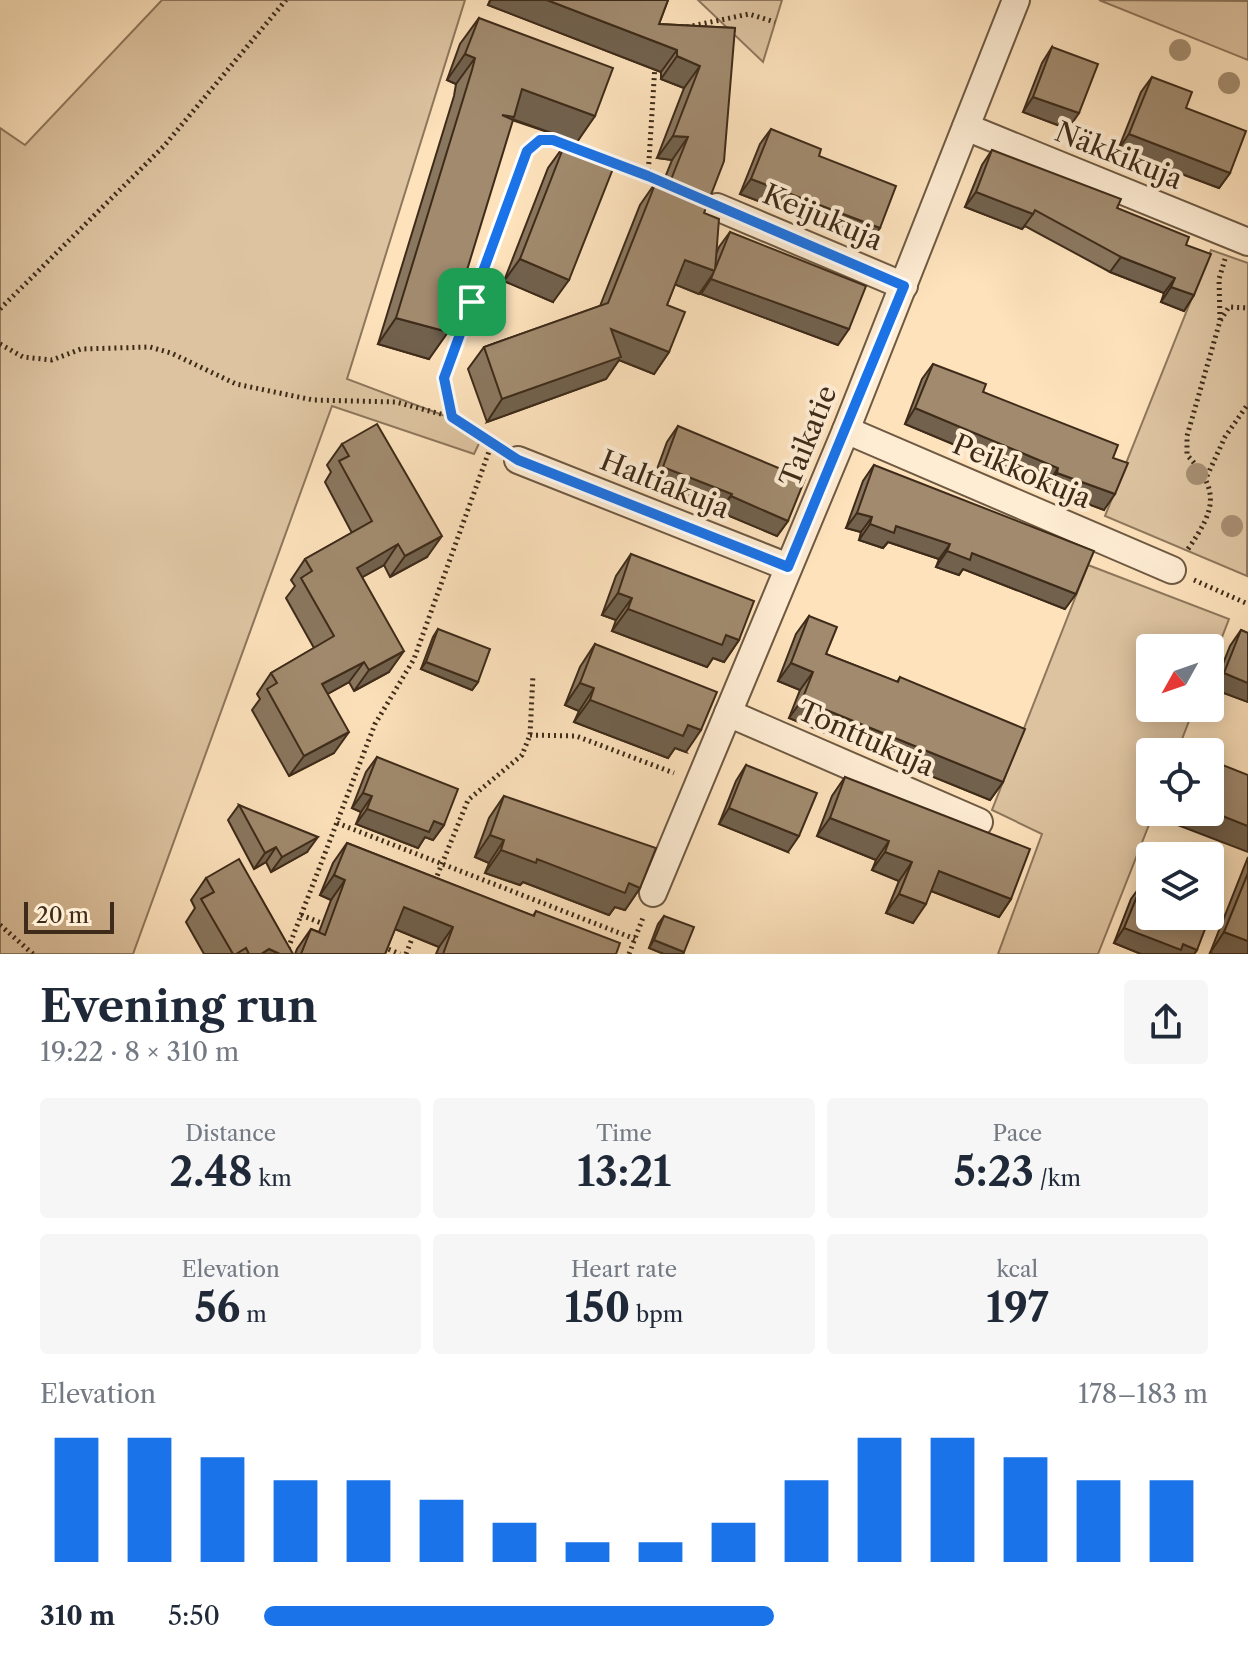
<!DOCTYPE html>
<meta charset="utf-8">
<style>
body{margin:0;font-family:"Libre Caslon Text",serif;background:#f6f6f7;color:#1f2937;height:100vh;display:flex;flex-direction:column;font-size:30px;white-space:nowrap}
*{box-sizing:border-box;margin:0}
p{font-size:26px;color:#747a83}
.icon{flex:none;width:44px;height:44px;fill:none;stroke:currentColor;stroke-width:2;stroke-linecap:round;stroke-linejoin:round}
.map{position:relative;height:954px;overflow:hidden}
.drawer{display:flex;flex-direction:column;background:#fff;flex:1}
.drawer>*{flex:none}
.needle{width:52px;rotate:230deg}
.tools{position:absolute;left:1136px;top:634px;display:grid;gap:16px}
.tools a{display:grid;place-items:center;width:88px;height:88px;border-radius:8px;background:#fff;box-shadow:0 4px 20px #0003;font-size:40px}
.scale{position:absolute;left:24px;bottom:20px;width:90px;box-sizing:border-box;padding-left:8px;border:4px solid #3e2b19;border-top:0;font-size:22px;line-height:28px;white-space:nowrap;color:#3e2b19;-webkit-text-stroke:6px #feecd3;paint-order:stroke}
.pin{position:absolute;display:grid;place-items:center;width:68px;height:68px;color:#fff;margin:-34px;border-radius:16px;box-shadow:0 4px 12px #0006}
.round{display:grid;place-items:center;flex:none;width:84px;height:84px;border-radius:8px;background:#f6f6f7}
.head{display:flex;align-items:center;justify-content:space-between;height:136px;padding:0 40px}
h1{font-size:44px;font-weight:800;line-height:60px}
.figures{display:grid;grid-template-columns:repeat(3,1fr);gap:12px;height:136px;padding:8px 40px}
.figures div{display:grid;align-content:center;border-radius:8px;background:#f6f6f7;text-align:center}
.figures b{font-size:40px;font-weight:800}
.figures small{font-size:22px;font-weight:400}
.figures p{font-size:22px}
.chart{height:224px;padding:16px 40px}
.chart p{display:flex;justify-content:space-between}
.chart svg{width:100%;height:144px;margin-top:8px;stroke:#1a73e8;stroke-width:6}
ul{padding:0 40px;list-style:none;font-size:26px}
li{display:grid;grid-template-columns:128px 96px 1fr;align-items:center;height:60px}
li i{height:20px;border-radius:10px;background:#1a73e8}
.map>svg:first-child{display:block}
</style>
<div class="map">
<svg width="1248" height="954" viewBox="0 0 1248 954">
<rect width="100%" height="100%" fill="#fde2bc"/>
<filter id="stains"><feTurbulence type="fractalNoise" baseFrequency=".0025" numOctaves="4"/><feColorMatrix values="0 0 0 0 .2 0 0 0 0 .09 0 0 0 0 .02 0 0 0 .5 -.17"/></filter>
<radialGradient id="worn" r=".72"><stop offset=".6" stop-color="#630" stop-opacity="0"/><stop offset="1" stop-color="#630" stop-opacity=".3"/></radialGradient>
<!-- green -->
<g fill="#ddc3a0" stroke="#8e775c" stroke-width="2">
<path d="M162,0H465L347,379L485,431L474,454L332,406L133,954H0V128L25,145Z"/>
<path d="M698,0H782L763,62Z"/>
<path d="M1099,0L1248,1V60Z"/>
<path d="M1211,250L1248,263L1247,576L1105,516Z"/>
<path d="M1088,565L1229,619L1210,668V648H1150V708H1194L1177,752H1150V812H1154L1098,954H998L1042,834L992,810Z"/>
</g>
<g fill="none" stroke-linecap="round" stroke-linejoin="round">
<!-- street casing -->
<g stroke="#6e5942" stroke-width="30">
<g id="street">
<path d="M966,127L1248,242"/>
<path d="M717,207L904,286"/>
<path d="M846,430L1172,570"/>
<path d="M518,460L788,567"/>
<path d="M728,713L979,822"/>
<path d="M653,893L846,430L1016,0"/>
</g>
</g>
<!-- path -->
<g stroke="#3e2b19" stroke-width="5" stroke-dasharray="2 4" stroke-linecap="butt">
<path d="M687,27L749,14L775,22"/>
<path d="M648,176L655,65"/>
<path d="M0,309L164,146L286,0"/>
<path d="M1220,320L1219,279L1225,259"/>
<path d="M0,344L23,357L52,360L81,349L150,347L171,353L236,384L313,400L396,402L452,417L494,444"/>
<path d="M452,417L444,378L527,151L540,140H553L669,185"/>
<path d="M1207,476L1225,437L1248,404"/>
<path d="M1188,549C1215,510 1221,491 1187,455V436L1220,321L1229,307L1248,308"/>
<path d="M1194,580L1248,604"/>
<path d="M530,735L576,736L674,773"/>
<path d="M337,823L635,939"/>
<path d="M435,881L468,800L522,755L530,735L533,675"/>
<path d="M301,915L329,926"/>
<path d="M0,925L33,954"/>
<path d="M383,947L400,954"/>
<path d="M286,954L375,724L414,659L492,443"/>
<path d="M406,954L415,931"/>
<path d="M629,954L644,915"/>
</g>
<!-- street -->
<use href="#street" stroke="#feecd3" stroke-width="26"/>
</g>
<!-- trees -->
<g fill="#a68e71">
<circle cx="1180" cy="50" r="11"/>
<circle cx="1229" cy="83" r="11"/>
<circle cx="1197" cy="474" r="11"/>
<circle cx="1232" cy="526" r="11"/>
</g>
<!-- wall -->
<g fill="#8a775f" stroke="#3e2b19" stroke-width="2">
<path d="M490,0H668L659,24L735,28L704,213L716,254L719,247L730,232L838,345L701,294L703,289L699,294L675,284L667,305L669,352L654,374L619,360L606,379L487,422L468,369L484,347L600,306L640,205L656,182L662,185L672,160L657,158L684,88L661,79V72L488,5Z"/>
<path d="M479,18L577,142L512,120L429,359L378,344L454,96L456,84L447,80L460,44Z"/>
<path d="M1052,47L1068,129L1023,112L1042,63Z"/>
<path d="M1152,77L1186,108L1230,173L1219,188L1118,150L1141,92Z"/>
<path d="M771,129L819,156L869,243L740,194L760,144Z"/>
<path d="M564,146L553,302L504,281L548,168Z"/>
<path d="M992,150L1117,208L1186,245L1194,295L1184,311L1161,302L1164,293L1110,272L1025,226L1022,229L965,207L982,165Z"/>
<path d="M933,364L983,392L1113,458L1104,510L1046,488L1048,484L905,424L922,379Z"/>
<path d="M678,426L788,521L777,536L720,512L721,509L652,483L667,442Z"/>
<path d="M342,444L427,557L390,577L384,565L362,577L389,672L354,691L349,682L327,694L334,753L289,776L252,710L260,699L257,694L271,673L314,648L286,598L295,586L291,580L305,559L352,533L325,482L331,472L327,465Z"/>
<path d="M874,465L1065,609L963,569L959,575L936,567L939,559L888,542L883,548L859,540L861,532L846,528L863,481Z"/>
<path d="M631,554L739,640L724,662L713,658L707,667L612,631L616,620L602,615L616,576Z"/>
<path d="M809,616L826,654L897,682L900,677L1003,782L990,800L789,718L800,690L778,681L796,634Z"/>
<path d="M438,629L478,682L472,690L421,669L433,637Z"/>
<path d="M1241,630L1248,633V702L1213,689L1230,646Z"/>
<path d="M595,644L686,752L675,748L668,758L574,722L579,711L565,705L580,667Z"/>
<path d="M377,757L444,825L433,840L425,837L418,848L356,824L361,812L352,808L366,772Z"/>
<path d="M746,765L788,852L719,824L736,781Z"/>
<path d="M845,777L1011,899L999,917L931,891L913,923L886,913L899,881L872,870L876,860L817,836L832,796Z"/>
<path d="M504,796L640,888L625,910L615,907L609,915L523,882L520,885L485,873L489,863L475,857L489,818Z"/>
<path d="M239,805L307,852L271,872L266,862L254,869L228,820Z"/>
<path d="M347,843L533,916L536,911L616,954H436L439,947L395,929L385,954H295L297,949L311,929L319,932L331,900L320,895L333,863Z"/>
<path d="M1248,857V954L1210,953Z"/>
<path d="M206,878L293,954H204L186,922L195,908L191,900Z"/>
<path d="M1142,884L1197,950L1194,954H1141L1114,943L1131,899Z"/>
<path d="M664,916L684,952L683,954H664L649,948L658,924Z"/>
</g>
<!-- shaded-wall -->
<g fill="#71614d" stroke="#3e2b19" stroke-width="2">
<path d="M491,0H547L677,50L661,72L488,5Z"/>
<path d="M465,54L475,58L456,84L447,80Z"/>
<path d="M677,56L700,66L684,88L661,79Z"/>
<path d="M522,89L595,116L577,142L512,119L495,143L483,142Z"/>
<path d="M1033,97L1079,113L1068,129L1023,112Z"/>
<path d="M1129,134L1230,173L1219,188L1118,150Z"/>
<path d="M673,136L688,137L672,160L657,158Z"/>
<path d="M751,179L880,228L869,243L740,194Z"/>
<path d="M976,192L1033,214L1022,229L965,207Z"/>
<path d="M1121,257L1175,278L1164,293L1110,272Z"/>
<path d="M520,259L569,280L553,302L504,281Z"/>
<path d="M685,260L715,271L699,294L669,282Z"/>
<path d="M711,279L849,329L838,345L701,294Z"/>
<path d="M1171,287L1194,295L1184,311L1161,302Z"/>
<path d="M396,318L448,332L429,359L378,344Z"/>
<path d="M611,329L669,352L654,374L619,360L606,379L487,422L502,399Z"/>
<path d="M915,408L1058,468L1048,484L905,424Z"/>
<path d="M663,467L732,494L721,509L652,483Z"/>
<path d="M1057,473L1115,494L1104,510L1046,488Z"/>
<path d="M731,496L788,521L777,536L720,512Z"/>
<path d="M857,513L872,517L861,532L846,528Z"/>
<path d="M870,524L896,526L950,544L939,559L888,542L883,548L859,540Z"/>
<path d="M442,536L427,557L390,577L405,556Z"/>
<path d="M398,544L384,565L343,588L357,568Z"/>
<path d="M947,551L972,553L1076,594L1065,609L963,569L959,575L936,567Z"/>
<path d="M618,593L632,598L616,620L602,615Z"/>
<path d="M628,609L726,635L739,640L724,662L713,658L707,667L612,631Z"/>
<path d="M404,651L389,672L354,691L369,670Z"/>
<path d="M364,662L349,682L308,705L322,684Z"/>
<path d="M426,662L478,682L472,690L421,669Z"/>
<path d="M791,663L813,672L800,690L778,681Z"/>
<path d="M1224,673L1248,683V702L1213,689Z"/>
<path d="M580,683L594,688L579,711L565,705Z"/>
<path d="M590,700L688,725L701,730L686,752L675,748L668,758L574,722Z"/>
<path d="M802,700L1003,782L990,800L789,718Z"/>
<path d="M349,732L334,753L289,776L304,756Z"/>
<path d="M363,793L372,796L361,812L352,808Z"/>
<path d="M729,808L799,836L788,852L719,824Z"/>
<path d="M367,809L434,821L444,825L433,840L425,837L418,848L356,824Z"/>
<path d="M1210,811L1248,826V852L1162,819L1167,812Z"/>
<path d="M830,818L889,841L876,860L817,836Z"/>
<path d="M490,835L504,840L489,863L475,857Z"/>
<path d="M318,837L307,852L271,872L282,857Z"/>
<path d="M276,847L266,862L254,869L265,853Z"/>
<path d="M501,850L629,883L640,888L625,910L615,907L609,915L523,882L520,885L485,873Z"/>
<path d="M885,852L912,862L899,881L872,870Z"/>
<path d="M939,871L1011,899L999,917L926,889Z"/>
<path d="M334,875L345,880L331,900L320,895Z"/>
<path d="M899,894L926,904L913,923L886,913Z"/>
<path d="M404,907L453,927L439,947L390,927Z"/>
<path d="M1124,928L1183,944L1197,950L1194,954H1141L1114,943Z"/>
<path d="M1224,932L1248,941V954H1213L1210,953Z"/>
<path d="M654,940L684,952L683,954H664L649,948Z"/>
<path d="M269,949L280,954H261Z"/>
</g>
<!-- building -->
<g fill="#a18a6e" stroke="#3e2b19" stroke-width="2">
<path d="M547,0H668L659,24L735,28L724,161L704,213L719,219L715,271L685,260L667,305L685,312L669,352L611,329L621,357L502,399L484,347L608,303L656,182L668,187L688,137L673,136L700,66L677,56V50Z"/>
<path d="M479,18L613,68L595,116L522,89L514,117L502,115L513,120L448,332L396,318L472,70L475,58L465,54Z"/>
<path d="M1052,47L1098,64L1079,113L1033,97Z"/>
<path d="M1152,77L1192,92L1186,108L1246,131L1230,173L1129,134Z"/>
<path d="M771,129L821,149L819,156L896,186L880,228L751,179Z"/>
<path d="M564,146L614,166L569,280L520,259Z"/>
<path d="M992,150L1121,199L1117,208L1189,237L1186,245L1211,254L1194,295L1171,287L1175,278L1121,257L1035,210L1033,214L976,192Z"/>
<path d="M730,232L866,286L849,329L711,279Z"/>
<path d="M933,364L986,384L983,392L1118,445L1113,458L1128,463L1115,494L1057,473L1058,468L915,408Z"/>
<path d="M377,424L442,536L405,556L398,544L357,568L404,651L369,670L364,662L322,684L349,732L304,756L267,689L277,683L271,673L334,636L301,578L312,571L305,559L372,521L339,461L349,456L342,444Z"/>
<path d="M678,426L805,479L788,521L731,496L732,494L663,467Z"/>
<path d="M874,465L1094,551L1076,594L972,553L970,560L947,551L950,544L896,526L894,533L870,524L872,517L857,513Z"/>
<path d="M631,554L754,601L739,640L726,635L722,645L628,609L632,598L618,593Z"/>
<path d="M809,616L837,627L826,654L898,682L900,677L1025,729L1003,782L802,700L813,672L791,663Z"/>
<path d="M438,629L490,649L478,682L426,662Z"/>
<path d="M1241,630L1248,633V683L1224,673Z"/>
<path d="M595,644L717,692L701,730L688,725L683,736L590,700L594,688L580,683Z"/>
<path d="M377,757L458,789L444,825L434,821L429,832L367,809L372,796L363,793Z"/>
<path d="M1210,760L1248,775V826L1210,811Z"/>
<path d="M746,765L817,793L799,836L729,808Z"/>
<path d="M845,777L1030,849L1011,899L939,871L926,904L899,894L912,862L885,852L889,841L830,818Z"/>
<path d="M504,796L656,848L640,888L629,883L625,893L537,859L536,863L501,850L504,840L490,835Z"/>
<path d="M239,805L256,812L318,837L282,857L276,847L265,853Z"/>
<path d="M347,843L534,916L536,911L620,943L616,954H443L453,927L404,907L385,954H301L311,929L325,935L345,880L334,875Z"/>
<path d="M239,859L293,954H280L269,949L261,954H249L246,948L236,954H233L201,899L214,892L206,878Z"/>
<path d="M1248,873V941L1224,932Z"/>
<path d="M1142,884L1150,887V916H1210L1197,950L1183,944L1181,950L1124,928Z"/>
<path d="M664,916L694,927L684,952L654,940Z"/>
</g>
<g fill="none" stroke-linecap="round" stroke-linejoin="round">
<!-- route casing -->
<g stroke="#fff" stroke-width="16">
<path id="route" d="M540,140H553L648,176L904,286L788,567L518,460L452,417L444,378L527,151Z"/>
</g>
<!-- route -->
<use href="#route" stroke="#1a73e8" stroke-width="10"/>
</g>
<g text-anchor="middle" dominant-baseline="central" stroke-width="8" stroke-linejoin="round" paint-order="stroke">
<!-- street labels -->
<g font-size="28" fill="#3e2b19" stroke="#feecd3">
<text transform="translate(1119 155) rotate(22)">Näkkikuja</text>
<text transform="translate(823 217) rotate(23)">Keijukuja</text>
<text transform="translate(808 436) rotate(-68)">Taikatie</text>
<text transform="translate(1022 471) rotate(23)">Peikkokuja</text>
<text transform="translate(665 484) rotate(22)">Haltiakuja</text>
<text transform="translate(866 738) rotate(24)">Tonttukuja</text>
</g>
</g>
<rect width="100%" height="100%" filter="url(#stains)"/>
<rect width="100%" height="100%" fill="url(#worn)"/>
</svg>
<div class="tools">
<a><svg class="needle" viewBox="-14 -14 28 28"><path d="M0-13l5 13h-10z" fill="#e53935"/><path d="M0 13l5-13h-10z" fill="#747a83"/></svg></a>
<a><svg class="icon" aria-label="locate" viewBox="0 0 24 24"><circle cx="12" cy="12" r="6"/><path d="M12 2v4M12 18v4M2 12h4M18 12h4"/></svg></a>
<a><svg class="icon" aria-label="layers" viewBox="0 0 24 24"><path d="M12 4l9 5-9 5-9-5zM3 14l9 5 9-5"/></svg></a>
</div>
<div class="scale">20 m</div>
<div class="pin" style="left:472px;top:302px;background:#1e9e55"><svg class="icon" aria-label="arrive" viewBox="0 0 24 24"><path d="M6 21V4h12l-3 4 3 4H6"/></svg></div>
</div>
<section class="drawer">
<div class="head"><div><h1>Evening run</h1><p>19:22 · 8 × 310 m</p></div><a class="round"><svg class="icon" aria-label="share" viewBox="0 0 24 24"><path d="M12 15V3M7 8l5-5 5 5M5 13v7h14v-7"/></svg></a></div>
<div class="figures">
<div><p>Distance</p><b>2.48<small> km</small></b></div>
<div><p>Time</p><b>13:21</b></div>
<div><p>Pace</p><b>5:23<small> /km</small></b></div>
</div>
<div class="figures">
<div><p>Elevation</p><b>56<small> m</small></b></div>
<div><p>Heart rate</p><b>150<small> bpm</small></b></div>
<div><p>kcal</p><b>197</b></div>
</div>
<div class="chart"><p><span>Elevation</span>178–183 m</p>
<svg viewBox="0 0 160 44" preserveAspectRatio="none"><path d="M5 44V6M15 44V6M25 44V12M35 44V19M45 44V19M55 44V25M65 44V32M75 44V38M85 44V38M95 44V32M105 44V19M115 44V6M125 44V6M135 44V12M145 44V19M155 44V19"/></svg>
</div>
<ul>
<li><b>310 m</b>5:50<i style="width:54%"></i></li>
</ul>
</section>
